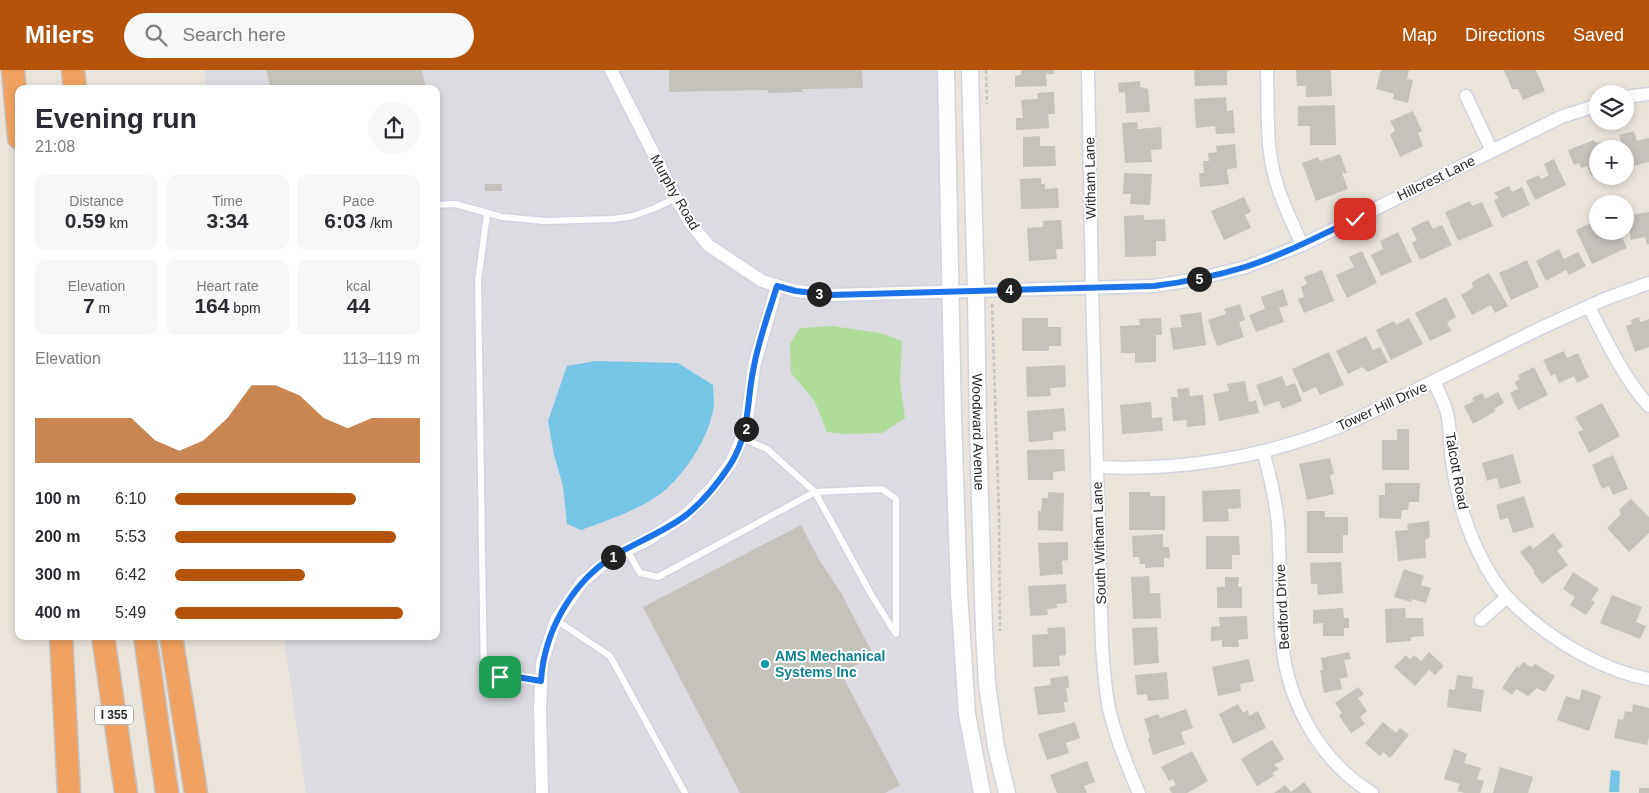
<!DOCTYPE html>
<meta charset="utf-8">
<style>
body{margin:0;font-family:Arial,sans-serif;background:#f7f7f7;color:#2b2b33;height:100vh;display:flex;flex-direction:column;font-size:19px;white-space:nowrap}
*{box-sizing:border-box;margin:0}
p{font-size:16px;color:#7c7c81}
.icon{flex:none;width:28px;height:28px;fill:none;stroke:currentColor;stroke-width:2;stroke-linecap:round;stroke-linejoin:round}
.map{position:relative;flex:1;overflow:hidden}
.drawer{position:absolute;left:15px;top:15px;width:425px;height:555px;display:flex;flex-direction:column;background:#fff;border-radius:10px;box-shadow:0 2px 8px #0003}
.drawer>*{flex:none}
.buttons{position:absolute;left:1589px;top:15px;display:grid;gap:10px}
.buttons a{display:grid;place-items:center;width:45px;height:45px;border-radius:50%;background:#fff;box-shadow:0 2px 8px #0003;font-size:25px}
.pin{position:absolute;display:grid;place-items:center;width:42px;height:42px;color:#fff;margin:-21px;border-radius:10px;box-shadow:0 2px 8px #0006}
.km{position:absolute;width:25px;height:25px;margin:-12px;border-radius:50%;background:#222;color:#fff;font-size:14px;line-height:25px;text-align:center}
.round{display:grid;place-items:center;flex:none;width:52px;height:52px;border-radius:26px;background:#f7f7f7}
.head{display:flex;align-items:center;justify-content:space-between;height:85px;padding:0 20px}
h1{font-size:28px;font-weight:800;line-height:38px}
.stats{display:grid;grid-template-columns:repeat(3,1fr);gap:8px;height:85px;padding:5px 20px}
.stats div{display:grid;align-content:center;border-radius:10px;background:#f7f7f7;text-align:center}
.stats b{font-size:21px;font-weight:800}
.stats small{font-size:14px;font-weight:400}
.stats p{font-size:14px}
.chart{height:140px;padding:10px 20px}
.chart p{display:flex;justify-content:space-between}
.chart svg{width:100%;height:90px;margin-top:5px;fill:#b45309;opacity:.7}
ul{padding:0 20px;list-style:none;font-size:16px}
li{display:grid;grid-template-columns:80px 60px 1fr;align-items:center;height:38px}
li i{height:12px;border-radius:6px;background:#b45309}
header{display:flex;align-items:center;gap:30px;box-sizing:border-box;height:70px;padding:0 25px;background:#b45309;color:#fff}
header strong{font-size:24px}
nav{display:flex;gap:28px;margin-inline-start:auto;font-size:18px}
.search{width:350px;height:45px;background:#f7f7f7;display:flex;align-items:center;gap:12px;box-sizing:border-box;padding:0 18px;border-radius:28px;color:#7c7c81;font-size:19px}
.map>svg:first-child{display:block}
</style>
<header>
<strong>Milers</strong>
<div class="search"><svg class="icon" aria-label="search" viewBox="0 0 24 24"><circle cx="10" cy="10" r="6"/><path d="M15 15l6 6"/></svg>Search here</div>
<nav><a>Map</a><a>Directions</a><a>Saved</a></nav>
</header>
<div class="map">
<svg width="1649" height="723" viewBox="0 0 1649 723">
<rect width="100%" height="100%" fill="#eae4db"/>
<!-- industrial -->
<path fill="#dddbe2" d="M204,0H939L954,592L959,650L967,700L974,723H306L284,566H436V19H206Z"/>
<!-- green -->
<path fill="#b0dd9b" d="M832,256L880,263L902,271L900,312L905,348L882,363L844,364L827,362L814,330L791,303L790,274L800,258Z"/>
<!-- water -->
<g fill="#75c5e4">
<path d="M595,291L678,293L713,315C713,321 714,328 714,334C711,366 682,410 656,427C633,442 606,451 581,460L567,454L563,416L554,385L548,351L567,296Z"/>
<path d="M1611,700L1620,701L1619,722H1609Z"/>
</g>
<!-- building -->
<g fill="#c5c1bb">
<path d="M266,0H422L426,19H271Z"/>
<path d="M669,0H862L863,18L802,19V22L768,23V20L669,22Z"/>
<path d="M1021,0H1054V4H1046L1047,16L1015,17V6L1021,5Z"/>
<path d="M1194,0H1230L1227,2V15L1195,16Z"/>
<path d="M1296,0H1331L1332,26L1306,27V16H1297Z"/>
<path d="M1381,0H1409L1407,9L1413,10L1408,33L1393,29L1394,24L1376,19Z"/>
<path d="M1504,0H1536L1545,21L1523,30L1518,19H1512Z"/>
<path d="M1140,11V17L1148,19L1150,42L1126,43L1125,22L1119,23L1118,13Z"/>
<path d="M1054,22L1055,44H1048L1049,58L1016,60V48H1023L1021,30L1038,29L1037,23Z"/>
<path d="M1226,27L1227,41L1233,40L1235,63L1216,64L1215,56L1196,58L1194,29Z"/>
<path d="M1335,35L1336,75H1310V56H1298V36Z"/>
<path d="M1413,41L1422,61L1418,63L1423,76L1400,87L1390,65L1395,60L1390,51Z"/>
<path d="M1137,52L1138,59L1161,57L1162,79L1151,80L1152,92L1125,93L1122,53Z"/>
<path d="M1634,61L1637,71L1649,68V92L1625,98V79H1623L1619,65Z"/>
<path d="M1040,66V76H1055L1056,96L1023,97V67Z"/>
<path d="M1594,70L1596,73L1601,72L1603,79H1598V103L1591,106L1587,96L1581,98L1579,93L1574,95L1568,80Z"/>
<path d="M1235,74L1237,98L1227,99L1229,114L1200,117L1199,103H1204L1203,91H1209L1208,83L1217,82L1216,76Z"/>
<path d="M1340,84L1347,103H1342L1348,119L1316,131L1302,93L1318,87L1320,91Z"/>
<path d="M1554,89L1566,115L1535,130L1526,111L1539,105L1541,109L1549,105L1544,94Z"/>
<path d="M1124,103L1152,104L1150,135L1130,134L1131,124H1123Z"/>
<path d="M1041,108V114H1045V119L1058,118L1059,138L1021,139L1020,109Z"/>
<rect x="485" y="114" width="17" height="7"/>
<path d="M1509,116L1512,122L1522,117L1530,135L1502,148L1494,130L1499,128L1494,123Z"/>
<path d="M1244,127L1251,142L1245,145L1251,158L1224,170L1211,141Z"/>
<path d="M1470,131L1472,136L1482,132L1493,156L1458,171L1445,142Z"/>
<path d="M1649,142V174L1647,175L1645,167L1631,170L1627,145Z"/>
<path d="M1144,145V150L1165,149L1166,171H1156V186L1125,187L1124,146Z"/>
<path d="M1061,150L1063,179H1056L1057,189L1029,191L1027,158L1043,157V151Z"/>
<path d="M1428,150L1433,159L1442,155L1452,175L1420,190L1412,173L1417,170L1411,158Z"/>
<path d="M1595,151L1598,154V161H1619L1627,178L1592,194L1576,160Z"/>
<path d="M1398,162L1412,192L1381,206L1371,185L1383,179L1380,171Z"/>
<path d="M1559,179L1564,189L1578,182L1586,196L1569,205L1566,200L1546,211L1536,191Z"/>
<path d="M1362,181L1377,213L1347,228L1336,205L1354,197L1349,187Z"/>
<path d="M1527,190L1539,217L1511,230L1499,203Z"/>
<path d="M1322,200L1334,231L1304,243L1298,229L1304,227L1301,217L1307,214L1304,207Z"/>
<path d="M1489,203L1508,236L1495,243L1491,235L1472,245L1461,225L1473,218L1472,212Z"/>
<path d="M1283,219L1288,235L1279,238L1284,252L1256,262L1249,245L1265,239L1261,227Z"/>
<path d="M1446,227L1456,247L1447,252L1451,261L1430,271L1415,243Z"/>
<path d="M1240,234L1245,250L1239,252L1244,267L1217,276L1208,250L1226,244L1224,239Z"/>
<path d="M1201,242L1206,275L1173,280L1170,258L1182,257L1180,245Z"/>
<path d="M1639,247L1640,252L1649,249V277L1635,282L1626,256L1632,254L1631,250Z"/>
<path d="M1022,248H1048V257H1061V276H1049V281H1022Z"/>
<path d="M1161,248L1162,265H1156V292L1135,293V283H1121L1120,256L1140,255L1139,249Z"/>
<path d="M1409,248L1423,274L1391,290L1376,260L1394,251L1396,255Z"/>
<path d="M1366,266L1373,280L1380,277L1388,292L1368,302L1362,297L1348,304L1336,281Z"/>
<path d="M1564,281L1567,288L1578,283L1589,307L1577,313L1574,306L1559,313L1555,304L1551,306L1543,290Z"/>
<path d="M1329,282L1344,315L1320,325L1316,317L1303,323L1292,299Z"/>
<path d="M1065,295L1066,317L1050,318L1051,326L1027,327L1026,297Z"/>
<path d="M1534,297L1548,325L1518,340L1510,323L1518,319L1515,312L1520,309L1518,305Z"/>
<path d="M1282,306L1286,316L1295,313L1302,331L1282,339L1279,331L1264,336L1256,315Z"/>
<path d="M1245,311L1249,332L1256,330L1259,343L1219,351L1213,324L1229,321L1227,314Z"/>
<path d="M1189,318L1190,326L1203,325L1206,355L1187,357L1186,350L1173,351L1171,327H1178L1177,319Z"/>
<path d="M1498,322L1504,333L1494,339L1496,341L1473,354L1464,336L1474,331L1472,328L1482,323L1485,329Z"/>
<path d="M1151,332L1152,348L1162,347L1163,361L1122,364L1120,335Z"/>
<path d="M1602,333L1620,366L1589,383L1578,362L1583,360L1575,347Z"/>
<path d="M1064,338L1066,361L1053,362V370L1029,372L1027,341Z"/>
<path d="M1397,359H1409V400H1382V370H1397Z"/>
<path d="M1064,379L1065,401L1053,402V410H1028L1027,380Z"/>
<path d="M1513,384L1521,413L1500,419L1497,408L1487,411L1482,393Z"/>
<path d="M1613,385L1628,419L1613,425L1609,416L1602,419L1592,395Z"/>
<path d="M1330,388L1334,404L1330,405L1334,424L1307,430L1299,394Z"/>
<path d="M1385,413H1420L1419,432H1409L1408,440H1402L1401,449L1379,448V425H1385Z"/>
<path d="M1240,419L1241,438L1228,439L1229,451L1203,452L1202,421Z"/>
<path d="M1048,422L1064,423L1063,461L1038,460V441H1041L1042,428H1048Z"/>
<path d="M1129,422H1150V426H1165V460H1129Z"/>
<path d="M1524,426L1534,457L1513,463L1508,448L1500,450L1496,435Z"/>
<path d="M1631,429L1649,447V463L1629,482L1607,458L1621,444L1619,440Z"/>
<path d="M1307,441H1325V447H1348V465H1343V483H1307Z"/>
<path d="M1429,451L1430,467L1425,470L1426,488L1398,491L1395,461L1408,460L1407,454Z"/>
<path d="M801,455L818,488L841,523L874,586L841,603L900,715L885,723H740L643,537Z"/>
<path d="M1553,463L1563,476L1557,481L1568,495L1542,514L1533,502H1535L1520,482L1530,475L1533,479Z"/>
<path d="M1163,464V477H1169L1170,488H1164V497L1145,498V494H1140L1139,487H1133L1132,466Z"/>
<path d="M1206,466H1239L1240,485H1232V499H1206Z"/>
<path d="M1068,472V490L1062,491L1063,504L1040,506L1038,473Z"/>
<path d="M1341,492L1343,523L1318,525L1317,514H1311L1310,493Z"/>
<path d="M1404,499L1424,506L1421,515L1431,518L1426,533L1412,529L1411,532L1394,527Z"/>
<path d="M1573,502L1599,519L1591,530L1595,532L1586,545L1570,535L1575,527L1563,519Z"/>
<path d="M1149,506L1150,523H1160L1161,548L1133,549L1131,507Z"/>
<path d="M1225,507H1239L1238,517H1242V538H1217V517H1225Z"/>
<path d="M1066,514L1067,533L1056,534L1057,538L1047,539L1048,545L1030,546L1028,516Z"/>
<path d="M1612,525L1642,537L1636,552L1646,556L1640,569L1600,553Z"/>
<path d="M1343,538L1344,548H1349V558H1344V566H1323V553L1313,554V540Z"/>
<path d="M1405,538L1406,548H1423L1424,566L1411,567V571L1386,573L1385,539Z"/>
<path d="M1247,546L1248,569L1238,570L1239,577H1222V570L1211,571V557L1220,556L1219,547Z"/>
<path d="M1065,557L1066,585L1059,586L1060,596L1033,597L1032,565L1048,564L1047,558Z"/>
<path d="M1157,557L1159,593L1134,595L1132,558Z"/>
<path d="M1349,582L1351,589L1344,590L1348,607L1340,609L1342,619L1324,623L1320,600H1323L1321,588Z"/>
<path d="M1429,582L1444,596L1435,605L1429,600L1415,616L1394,597L1406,585L1410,589L1414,585L1421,591Z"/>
<path d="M1249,589L1254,611L1240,614L1241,621L1218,626L1212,597Z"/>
<path d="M1523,592L1531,597L1535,594L1555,606L1545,622L1537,618L1528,626L1516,619L1512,625L1502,618L1517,596L1519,598Z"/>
<path d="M1167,602L1169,629L1148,631L1147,624L1137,625L1135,605Z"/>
<path d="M1457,605L1473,607L1472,618L1484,620L1481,642L1447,637L1449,619L1455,620Z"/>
<path d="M1068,606L1069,618H1066L1068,632H1064L1065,642L1038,645L1034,617L1051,615L1050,608Z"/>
<path d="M1358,617L1364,624L1358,628L1367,641L1360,647L1365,654L1351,663L1339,646L1342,643L1335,633Z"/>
<path d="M1582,619L1601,626L1589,661L1557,650L1566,626L1579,630Z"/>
<path d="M1238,634L1243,643L1248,640L1249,646L1258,641L1266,658L1233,674L1219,644Z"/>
<path d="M1633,634L1649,638V667L1647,675L1614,668L1618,649L1623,650L1625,641L1632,642Z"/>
<path d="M1186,639L1193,658L1181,662L1185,674L1153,685L1148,668L1150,667L1144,649L1158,644L1160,648Z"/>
<path d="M1075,652L1080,668L1066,673L1069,683L1047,690L1038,664Z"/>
<path d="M1383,652L1396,663L1400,658L1409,665L1390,688L1383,682L1380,686L1365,673Z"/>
<path d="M1272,670L1284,689L1274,695L1279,699L1272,703L1274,706L1257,716L1241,689Z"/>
<path d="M1454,679L1467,684L1464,693L1481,698L1477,709L1484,711L1480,723H1465L1457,721L1460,714L1444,709Z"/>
<path d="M1192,681L1208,711L1187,723H1172L1169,718L1176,715L1173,709L1169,711L1161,697Z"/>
<path d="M1087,691L1095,712L1084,716L1087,723H1057L1050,705Z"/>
<path d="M1500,697L1533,707L1528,723H1493Z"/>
<path d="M1304,712L1312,723H1274L1285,715L1291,722Z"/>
<rect x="1639" y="718" width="10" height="5"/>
</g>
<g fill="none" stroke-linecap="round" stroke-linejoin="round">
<!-- service casing -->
<g stroke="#d1d3e0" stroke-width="9">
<g id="service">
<path d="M436,135L455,134L502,147L544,151L613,149L633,146L655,138L676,128"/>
<path d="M487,144L478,211L484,611C505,606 520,608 541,611"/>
<path d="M627,480L640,503L658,507L815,422L872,526L896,564V429L882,419L815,422L767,379L742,368"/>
<path d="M556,550L610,586L685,723"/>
</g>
</g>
<!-- minor casing -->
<g stroke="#d1d3e0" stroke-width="15">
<g id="minor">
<path d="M611,0L676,128L689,151L708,175L762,211L796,221L831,225L1154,216L1198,209L1246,197L1302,175L1561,47L1598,35"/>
<path d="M1088,0L1092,217L1102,577C1104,598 1105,619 1109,639C1116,668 1127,696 1139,723"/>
<path d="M1267,0C1268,30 1266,70 1273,100C1279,126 1291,150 1302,175"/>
<path d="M1466,26L1492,81"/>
<path d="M1625,27L1649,24"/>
<path d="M1589,237C1607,272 1623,307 1649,336"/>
<path d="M1434,311C1438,321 1444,332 1447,343C1450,356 1450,370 1451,384C1453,401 1457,419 1461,436C1469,465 1487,505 1507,527C1543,565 1597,599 1649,609"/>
<path d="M1263,381C1270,406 1276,430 1278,455C1281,494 1278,534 1282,573C1288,633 1320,691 1372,723"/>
<path d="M1097,397C1186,401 1273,386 1355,350L1541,258L1605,229L1649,213"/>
<path d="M1481,550L1507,527"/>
<path d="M542,723L540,639L542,593L556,550L582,512L612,487L649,469L686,445L712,418L731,393L746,358L754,296L777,216"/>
</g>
</g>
<!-- tertiary casing -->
<g stroke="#d1d3e0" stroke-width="19">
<g id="tertiary">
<path d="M946,0L953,348L959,523L967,644L982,723"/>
<path id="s1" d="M970,0L976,222L978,362L984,559L987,614L996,677L1007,723"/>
</g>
</g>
<!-- motorway casing -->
<g stroke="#c3c3c3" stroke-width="25">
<g id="motorway">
<path d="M13,0L19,68"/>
<path d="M73,0L75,19"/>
<path d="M61,566L69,723"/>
<path d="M103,566L126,723"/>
<path d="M145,566L167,723"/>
<path d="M171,566L196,723"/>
</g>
</g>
<!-- path -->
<g stroke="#c3c3c3" stroke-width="2.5" stroke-dasharray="4 2.5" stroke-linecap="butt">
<path d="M986,0L987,34"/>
<path d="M992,234L999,446L1000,561"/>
</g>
<!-- service -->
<use href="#service" stroke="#fff" stroke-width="6"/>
<!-- minor -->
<use href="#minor" stroke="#fff" stroke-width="12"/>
<!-- tertiary -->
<use href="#tertiary" stroke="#fff" stroke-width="16"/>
<!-- motorway -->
<use href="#motorway" stroke="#f1a15f" stroke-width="22"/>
</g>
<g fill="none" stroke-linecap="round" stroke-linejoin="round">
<!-- route casing -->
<g stroke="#fff" stroke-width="10">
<path id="route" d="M500,607H517L541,611C544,562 571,514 612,487C636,472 662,463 685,446C702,433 718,413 730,395C751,362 746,332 754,296C759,269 769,242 777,216L796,221L831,225L1154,216C1185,212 1216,206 1245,197C1283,185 1319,166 1355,149"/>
</g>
<!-- route -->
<use href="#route" stroke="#1a73e8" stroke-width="6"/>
</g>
<!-- markers -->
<circle fill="#0f9aa8" stroke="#fff" stroke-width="2" cx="765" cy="594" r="5"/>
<g text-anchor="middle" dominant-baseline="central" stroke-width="4" stroke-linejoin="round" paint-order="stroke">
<!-- shield labels -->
<rect fill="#fff" stroke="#686868" stroke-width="1" x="95" y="635.5" width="38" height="19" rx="4"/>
<g font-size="12" font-weight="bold" fill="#282828">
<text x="114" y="645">I 355</text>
</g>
<!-- street labels -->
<g font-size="14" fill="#282828" stroke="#fff">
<text transform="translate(1090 108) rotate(-91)">Witham Lane</text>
<text transform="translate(1436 108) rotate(-26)">Hillcrest Lane</text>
<text transform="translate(675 122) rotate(60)">Murphy Road</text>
<text transform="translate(1382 336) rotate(-25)">Tower Hill Drive</text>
<text stroke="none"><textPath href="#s1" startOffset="362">Woodward Avenue</textPath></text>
<text transform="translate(1457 401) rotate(80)">Talcott Road</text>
<text transform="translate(1099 473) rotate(-92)">South Witham Lane</text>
<text transform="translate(1282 537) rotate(-93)">Bedford Drive</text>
</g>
<!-- culture labels -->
<g font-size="14" font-weight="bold" fill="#0d838f" stroke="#fff" text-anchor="start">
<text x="775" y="586">AMS Mechanical<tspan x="775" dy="16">Systems Inc</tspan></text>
</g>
</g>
</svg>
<div class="buttons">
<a><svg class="icon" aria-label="layers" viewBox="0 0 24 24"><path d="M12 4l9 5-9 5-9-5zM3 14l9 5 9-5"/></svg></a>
<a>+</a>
<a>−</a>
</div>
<div class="pin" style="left:500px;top:607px;background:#1e9e55"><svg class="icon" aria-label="arrive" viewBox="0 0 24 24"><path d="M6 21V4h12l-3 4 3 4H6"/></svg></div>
<div class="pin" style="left:1355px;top:149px;background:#d93025"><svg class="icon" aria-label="check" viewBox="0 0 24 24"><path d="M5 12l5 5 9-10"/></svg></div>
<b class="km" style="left:613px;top:487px">1</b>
<b class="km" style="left:746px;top:359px">2</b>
<b class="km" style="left:819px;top:224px">3</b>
<b class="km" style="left:1009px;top:220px">4</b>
<b class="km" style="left:1199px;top:209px">5</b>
<section class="drawer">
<div class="head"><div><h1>Evening run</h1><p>21:08</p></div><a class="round"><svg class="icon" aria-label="share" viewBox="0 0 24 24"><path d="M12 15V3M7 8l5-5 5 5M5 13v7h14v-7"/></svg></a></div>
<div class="stats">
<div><p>Distance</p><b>0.59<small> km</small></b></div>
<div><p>Time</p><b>3:34</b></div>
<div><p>Pace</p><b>6:03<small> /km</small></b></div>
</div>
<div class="stats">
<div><p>Elevation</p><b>7<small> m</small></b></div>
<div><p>Heart rate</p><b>164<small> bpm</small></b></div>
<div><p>kcal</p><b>44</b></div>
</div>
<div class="chart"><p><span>Elevation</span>113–119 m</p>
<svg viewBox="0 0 160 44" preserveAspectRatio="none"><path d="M0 44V22L10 22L20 22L30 22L40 22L50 33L60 38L70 33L80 22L90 6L100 6L110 11L120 22L130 27L140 22L150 22L160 22V44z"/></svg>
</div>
<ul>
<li><b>100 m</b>6:10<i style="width:74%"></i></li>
<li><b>200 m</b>5:53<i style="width:90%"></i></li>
<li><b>300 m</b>6:42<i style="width:53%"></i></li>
<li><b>400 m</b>5:49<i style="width:93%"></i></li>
</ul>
</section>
</div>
